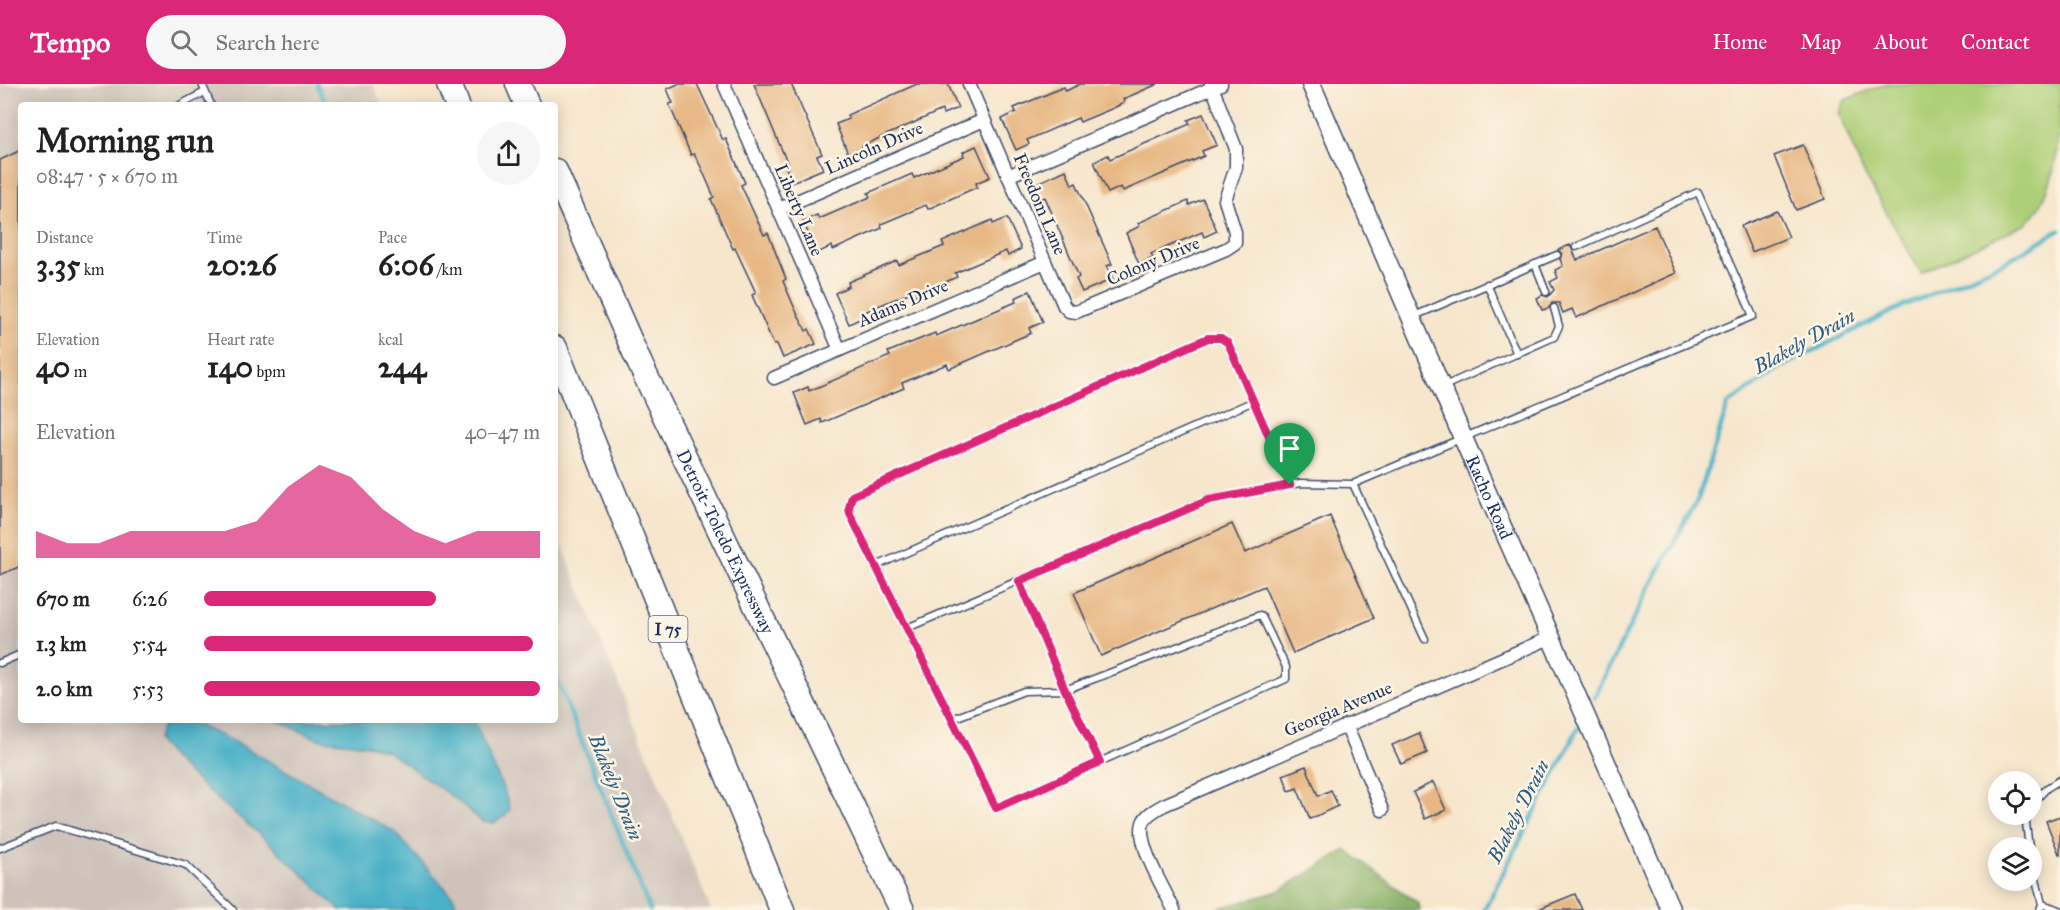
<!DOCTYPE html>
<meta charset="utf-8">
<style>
body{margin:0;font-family:"IM FELL Great Primer",serif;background:#f6f6f6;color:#222;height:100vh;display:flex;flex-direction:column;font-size:22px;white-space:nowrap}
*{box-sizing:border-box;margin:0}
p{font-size:20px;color:#767676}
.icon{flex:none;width:33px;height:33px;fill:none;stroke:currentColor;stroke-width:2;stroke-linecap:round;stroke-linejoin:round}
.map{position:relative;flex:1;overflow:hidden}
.side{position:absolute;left:18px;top:18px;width:540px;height:621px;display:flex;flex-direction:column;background:#fff;border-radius:6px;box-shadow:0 3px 15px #0003}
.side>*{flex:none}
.buttons{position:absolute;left:1988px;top:687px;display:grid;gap:12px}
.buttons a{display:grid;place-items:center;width:54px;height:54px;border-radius:50%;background:#fff;box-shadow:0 3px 15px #0003;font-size:30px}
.pin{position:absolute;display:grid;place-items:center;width:51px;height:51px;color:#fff;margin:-62px -26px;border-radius:50% 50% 50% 0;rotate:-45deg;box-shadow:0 0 6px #0007}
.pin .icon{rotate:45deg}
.round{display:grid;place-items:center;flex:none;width:63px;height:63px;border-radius:32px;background:#f6f6f6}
.overview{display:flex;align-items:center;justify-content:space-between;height:102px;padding:0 18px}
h1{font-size:33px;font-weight:700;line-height:45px}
.stats{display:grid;grid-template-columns:repeat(3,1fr);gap:9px;height:102px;padding:6px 18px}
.stats div{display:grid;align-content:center}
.stats b{font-size:30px;font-weight:700}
.stats small{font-size:16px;font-weight:400}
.stats p{font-size:16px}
.chart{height:168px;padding:12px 18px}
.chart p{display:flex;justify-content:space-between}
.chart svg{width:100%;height:108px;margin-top:6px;fill:#db2777;opacity:.7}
ul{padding:0 18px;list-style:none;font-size:20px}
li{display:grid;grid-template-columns:96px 72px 1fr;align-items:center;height:45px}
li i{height:15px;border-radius:8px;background:#db2777}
header{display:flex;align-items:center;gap:36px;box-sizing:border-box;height:84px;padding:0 30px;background:#db2777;color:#fff}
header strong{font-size:28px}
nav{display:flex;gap:33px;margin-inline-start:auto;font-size:21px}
.search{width:420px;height:54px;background:#f6f6f6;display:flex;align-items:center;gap:15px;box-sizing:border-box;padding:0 21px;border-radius:33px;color:#767676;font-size:22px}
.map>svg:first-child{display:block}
</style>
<header>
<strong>Tempo</strong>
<div class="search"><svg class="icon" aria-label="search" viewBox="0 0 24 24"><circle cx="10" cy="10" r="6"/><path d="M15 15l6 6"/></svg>Search here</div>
<nav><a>Home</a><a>Map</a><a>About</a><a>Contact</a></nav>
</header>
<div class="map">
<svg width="2060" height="826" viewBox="0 0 2060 826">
<rect width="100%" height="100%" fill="#fcf5e5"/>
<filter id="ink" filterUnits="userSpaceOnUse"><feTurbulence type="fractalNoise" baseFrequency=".0167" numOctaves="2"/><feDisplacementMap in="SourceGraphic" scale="12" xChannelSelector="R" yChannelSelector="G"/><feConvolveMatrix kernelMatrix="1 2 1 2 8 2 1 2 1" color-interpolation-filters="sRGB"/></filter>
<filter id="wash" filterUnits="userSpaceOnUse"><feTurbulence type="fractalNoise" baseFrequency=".008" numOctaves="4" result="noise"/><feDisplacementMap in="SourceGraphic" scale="24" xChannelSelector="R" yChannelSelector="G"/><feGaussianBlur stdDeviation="1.35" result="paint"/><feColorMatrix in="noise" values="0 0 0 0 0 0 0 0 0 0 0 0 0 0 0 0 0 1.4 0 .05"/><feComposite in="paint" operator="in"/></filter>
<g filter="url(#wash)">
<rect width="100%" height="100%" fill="#f6e6cc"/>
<!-- industrial -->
<path fill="#cec2b9" d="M0,0H373L382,21H21V636H555V445L711,826H0Z"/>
<!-- green -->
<path fill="#adcf77" stroke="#647f6a" stroke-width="1.5" d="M1885,0H2060C2060,46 2060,107 2026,140L1921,189L1861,84L1839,29L1845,16Z"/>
<!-- forest -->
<path fill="#8ab268" stroke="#527063" stroke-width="1.5" d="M1346,766L1418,819L1419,826H1214L1279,807Z"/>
<!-- water -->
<g fill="#49b1c8" stroke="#327093" stroke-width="1.5">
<path d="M171,636H185L231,656L395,748L454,814L457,826H340C316,803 291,779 266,756C229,723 189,695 157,656L163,641Z"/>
<path d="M276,636H474L504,707L510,726L505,732L494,739L482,738L454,714L387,667L368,661L318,655Z"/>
</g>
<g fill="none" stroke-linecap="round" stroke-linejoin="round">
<!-- stream -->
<g stroke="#49b1c8" stroke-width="4.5">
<path d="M317,0L326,21"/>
<path d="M555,591L650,826"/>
<path d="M1594,614L1650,502L1698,415L1728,320L1781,283L1894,226L2003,179L2060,146"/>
<path d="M1484,826L1579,642"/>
</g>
</g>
<g id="blocks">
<!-- building -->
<g fill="#e8b783">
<path d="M678,0H697L723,56L726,55L745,99L741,101L764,151L768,149L786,195L783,197L795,225L806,247L809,245L816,260L783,274L777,260L774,261L752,211L756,209L735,164L733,165L711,115L714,113L701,83L694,70L691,71L669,20L673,19L667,5Z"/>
<path d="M754,0H791L822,70L817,72L823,85L792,98L786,84L789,83Z"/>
<path d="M917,0H948L958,24L943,30L942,26L862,62L863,65L849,72L836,40L849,35L847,31Z"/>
<path d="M1080,0H1158L1123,15L1124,19L1111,25L1080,38L1078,34L1027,56L1029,60L1016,66L1002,35L1016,28L1014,24L1064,3L1066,7Z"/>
<path d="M1203,30L1217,61L1202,67L1204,72L1123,107L1121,103L1108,109L1094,78L1108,71L1110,75L1190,40L1188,36Z"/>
<path d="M1803,61L1825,115L1796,126L1774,72Z"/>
<path d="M976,62L990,93L976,99L977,103L928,125L926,121L912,127L881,140L882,144L833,166L832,162L817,169L803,137L817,131L819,135L842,125L870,113L868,109L912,90L914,94L937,84L964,72L963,68Z"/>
<path d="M21,66V482L0,491V76Z"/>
<path d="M1066,86L1072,101L1076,99L1112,180L1107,182L1113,195L1082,208L1076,195L1079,193L1045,113L1041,115L1035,100Z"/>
<path d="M1203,115L1217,147L1204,153L1202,148L1179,158L1151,170L1153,174L1139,180L1126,149L1140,142L1138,139L1188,117L1189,121Z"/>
<path d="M1777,127L1789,153L1752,168L1741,142Z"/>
<path d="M1007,134L1021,165L1008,172L1006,167L983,177L955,189L957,193L913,212L911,208L888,218L860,230L862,234L849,240L835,209L849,202L848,198L897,177L899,181L913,175L944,162L942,158L992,136L993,140Z"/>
<path d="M1655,142L1676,189L1576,234L1572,225L1563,229L1559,219H1552L1549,224L1542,226L1537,214L1542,211L1548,213L1554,206L1550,198L1558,194L1555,186L1563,182L1560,175L1562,170L1558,166L1570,161L1577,176Z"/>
<path d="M1030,207L1043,238L1029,244L1031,249L949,285L947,280L902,299L904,304L822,339L821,335L807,341L794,309L808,303L809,307L890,272L888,268L903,262L935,249L936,252L990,229L1016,218L1015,214Z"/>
<path d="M1330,432L1374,534L1293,569L1264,502L1101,572L1074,509L1232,440L1245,469Z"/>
<path d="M1419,649L1427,669L1401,680L1392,661Z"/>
<path d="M1306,682L1318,712L1331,706L1338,722L1310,735L1297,704L1289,707L1283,691Z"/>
<path d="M1433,698L1446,726L1425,735L1413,708Z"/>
<path d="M2060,732V770H2059L2046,737Z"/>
<path d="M1575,810L1582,826H1536Z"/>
</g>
</g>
</g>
<g filter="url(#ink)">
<use href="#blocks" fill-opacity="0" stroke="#3c4a6e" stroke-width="1.5"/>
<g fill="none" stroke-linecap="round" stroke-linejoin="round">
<!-- lane casing -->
<g stroke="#3c4a6e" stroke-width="9">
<g id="lane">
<path d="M202,0L211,21"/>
<path d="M180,21L205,8"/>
<path d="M1535,180L1546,208"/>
<path d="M1487,200L1517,270"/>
<path d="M1412,233L1557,171"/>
<path d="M1442,303L1554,253L1559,242L1554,224"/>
<path d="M876,482L1254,317"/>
<path d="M1019,497L1065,606L1100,678"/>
<path d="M907,544L851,430L849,424L852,412L1208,254H1221L1228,259L1290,401"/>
<path d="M1425,555L1353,400L1753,232L1698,108L1576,163"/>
<path d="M0,579L21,570"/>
<path d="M952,635L1024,607L1065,606L1260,531L1262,533L1286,583V595L996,724L907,544L1209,416L1300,399L1353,400"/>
<path d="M2031,721L2047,704L2060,696"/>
<path d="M2028,730L2026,739L2029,764"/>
<path d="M0,764L56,742L186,781L233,826"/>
<path d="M2031,775L2042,820L2040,826"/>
<path d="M2042,820L2060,826"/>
</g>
</g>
<!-- street casing -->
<g stroke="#3c4a6e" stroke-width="15">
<g id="street">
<path d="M724,0L840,266"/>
<path d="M969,0L1064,222L1069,227L1076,228L1226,165L1235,159V148L1225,116L1236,83V65L1211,0"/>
<path d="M1008,92L1221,0"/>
<path d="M779,125L984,36"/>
<path d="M774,294L1045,178"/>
<path d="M1346,641L1382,726"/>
<path d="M1174,826C1165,806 1136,760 1143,739C1146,730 1157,725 1164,721L1552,553"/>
</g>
</g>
<!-- secondary casing -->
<g stroke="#3c4a6e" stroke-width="21">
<g id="secondary">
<path id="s1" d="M1311,0L1463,354L1671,826"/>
</g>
</g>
<!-- highway casing -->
<g stroke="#3c4a6e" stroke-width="27">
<g id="highway">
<path d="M449,0L457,21"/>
<path d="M518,0L527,21"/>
<path id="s2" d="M555,87L640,280L902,826"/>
<path d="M555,264L782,826"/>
</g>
</g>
<!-- lane -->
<use href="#lane" stroke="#fff" stroke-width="6"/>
<!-- street -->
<use href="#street" stroke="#fff" stroke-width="12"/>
<!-- secondary -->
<use href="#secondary" stroke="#fff" stroke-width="18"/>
<!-- highway -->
<use href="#highway" stroke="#fff" stroke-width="24"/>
</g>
</g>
<g fill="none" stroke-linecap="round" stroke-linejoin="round" filter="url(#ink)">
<!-- route casing -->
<g stroke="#fff" stroke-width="12">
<path id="route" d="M1208,254H1221L1228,259L1290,401L1209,416L1019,497L1065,606L1100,678L996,724L850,430L849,424L852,412Z"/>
</g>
<!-- route -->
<use href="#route" stroke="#db2777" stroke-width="8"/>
</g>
<g text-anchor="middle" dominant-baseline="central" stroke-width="5" stroke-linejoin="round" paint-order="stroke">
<!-- shield labels -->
<rect fill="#fcf5e5" stroke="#5e6a86" stroke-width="1.5" x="648.5" y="532" width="39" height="26" rx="4.5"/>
<g font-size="16" font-weight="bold" fill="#1b2f5e">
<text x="668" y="545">I 75</text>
</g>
<!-- street labels -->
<g font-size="18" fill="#1b2f5e" stroke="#fcf5e5">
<text transform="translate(874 64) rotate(-24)">Lincoln Drive</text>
<text transform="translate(1040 120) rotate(67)">Freedom Lane</text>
<text transform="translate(799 126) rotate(67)">Liberty Lane</text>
<text transform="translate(1153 177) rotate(-23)">Colony Drive</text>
<text transform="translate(903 219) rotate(-23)">Adams Drive</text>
<text stroke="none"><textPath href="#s1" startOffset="450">Racho Road</textPath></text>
<text stroke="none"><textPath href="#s2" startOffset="408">Detroit-Toledo Expressway</textPath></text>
<text transform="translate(1338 625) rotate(-23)">Georgia Avenue</text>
</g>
<!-- water labels -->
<g font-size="20" font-style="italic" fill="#2b5c83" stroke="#fcf5e5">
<text transform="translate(1804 257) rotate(-29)">Blakely Drain</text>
<text transform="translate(616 703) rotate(68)">Blakely Drain</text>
<text transform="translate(1518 727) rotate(-63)">Blakely Drain</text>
</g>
</g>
</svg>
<div class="buttons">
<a><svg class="icon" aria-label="locate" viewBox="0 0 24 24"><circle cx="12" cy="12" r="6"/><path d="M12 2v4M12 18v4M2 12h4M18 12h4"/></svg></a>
<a><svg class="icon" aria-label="layers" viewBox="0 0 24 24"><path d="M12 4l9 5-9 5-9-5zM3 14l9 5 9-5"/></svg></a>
</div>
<div class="pin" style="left:1290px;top:401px;background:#1e9e55"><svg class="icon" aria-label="arrive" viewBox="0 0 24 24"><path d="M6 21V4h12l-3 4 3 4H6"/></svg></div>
<section class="side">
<div class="overview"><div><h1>Morning run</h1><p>08:47 · 5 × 670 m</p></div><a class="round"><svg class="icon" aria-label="share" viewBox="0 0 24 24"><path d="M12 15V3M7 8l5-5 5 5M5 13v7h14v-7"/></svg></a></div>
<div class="stats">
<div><p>Distance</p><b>3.35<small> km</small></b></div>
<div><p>Time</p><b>20:26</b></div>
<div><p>Pace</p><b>6:06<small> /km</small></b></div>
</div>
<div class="stats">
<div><p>Elevation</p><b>40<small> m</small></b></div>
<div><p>Heart rate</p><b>140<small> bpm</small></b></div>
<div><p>kcal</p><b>244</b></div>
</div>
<div class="chart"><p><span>Elevation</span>40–47 m</p>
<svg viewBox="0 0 160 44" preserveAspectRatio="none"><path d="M0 44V33L10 38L20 38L30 33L40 33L50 33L60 33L70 29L80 15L90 6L100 11L110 24L120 33L130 38L140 33L150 33L160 33V44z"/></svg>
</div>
<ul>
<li><b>670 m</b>6:26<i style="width:69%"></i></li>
<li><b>1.3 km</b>5:54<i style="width:98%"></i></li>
<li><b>2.0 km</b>5:53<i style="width:100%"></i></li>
</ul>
</section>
</div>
